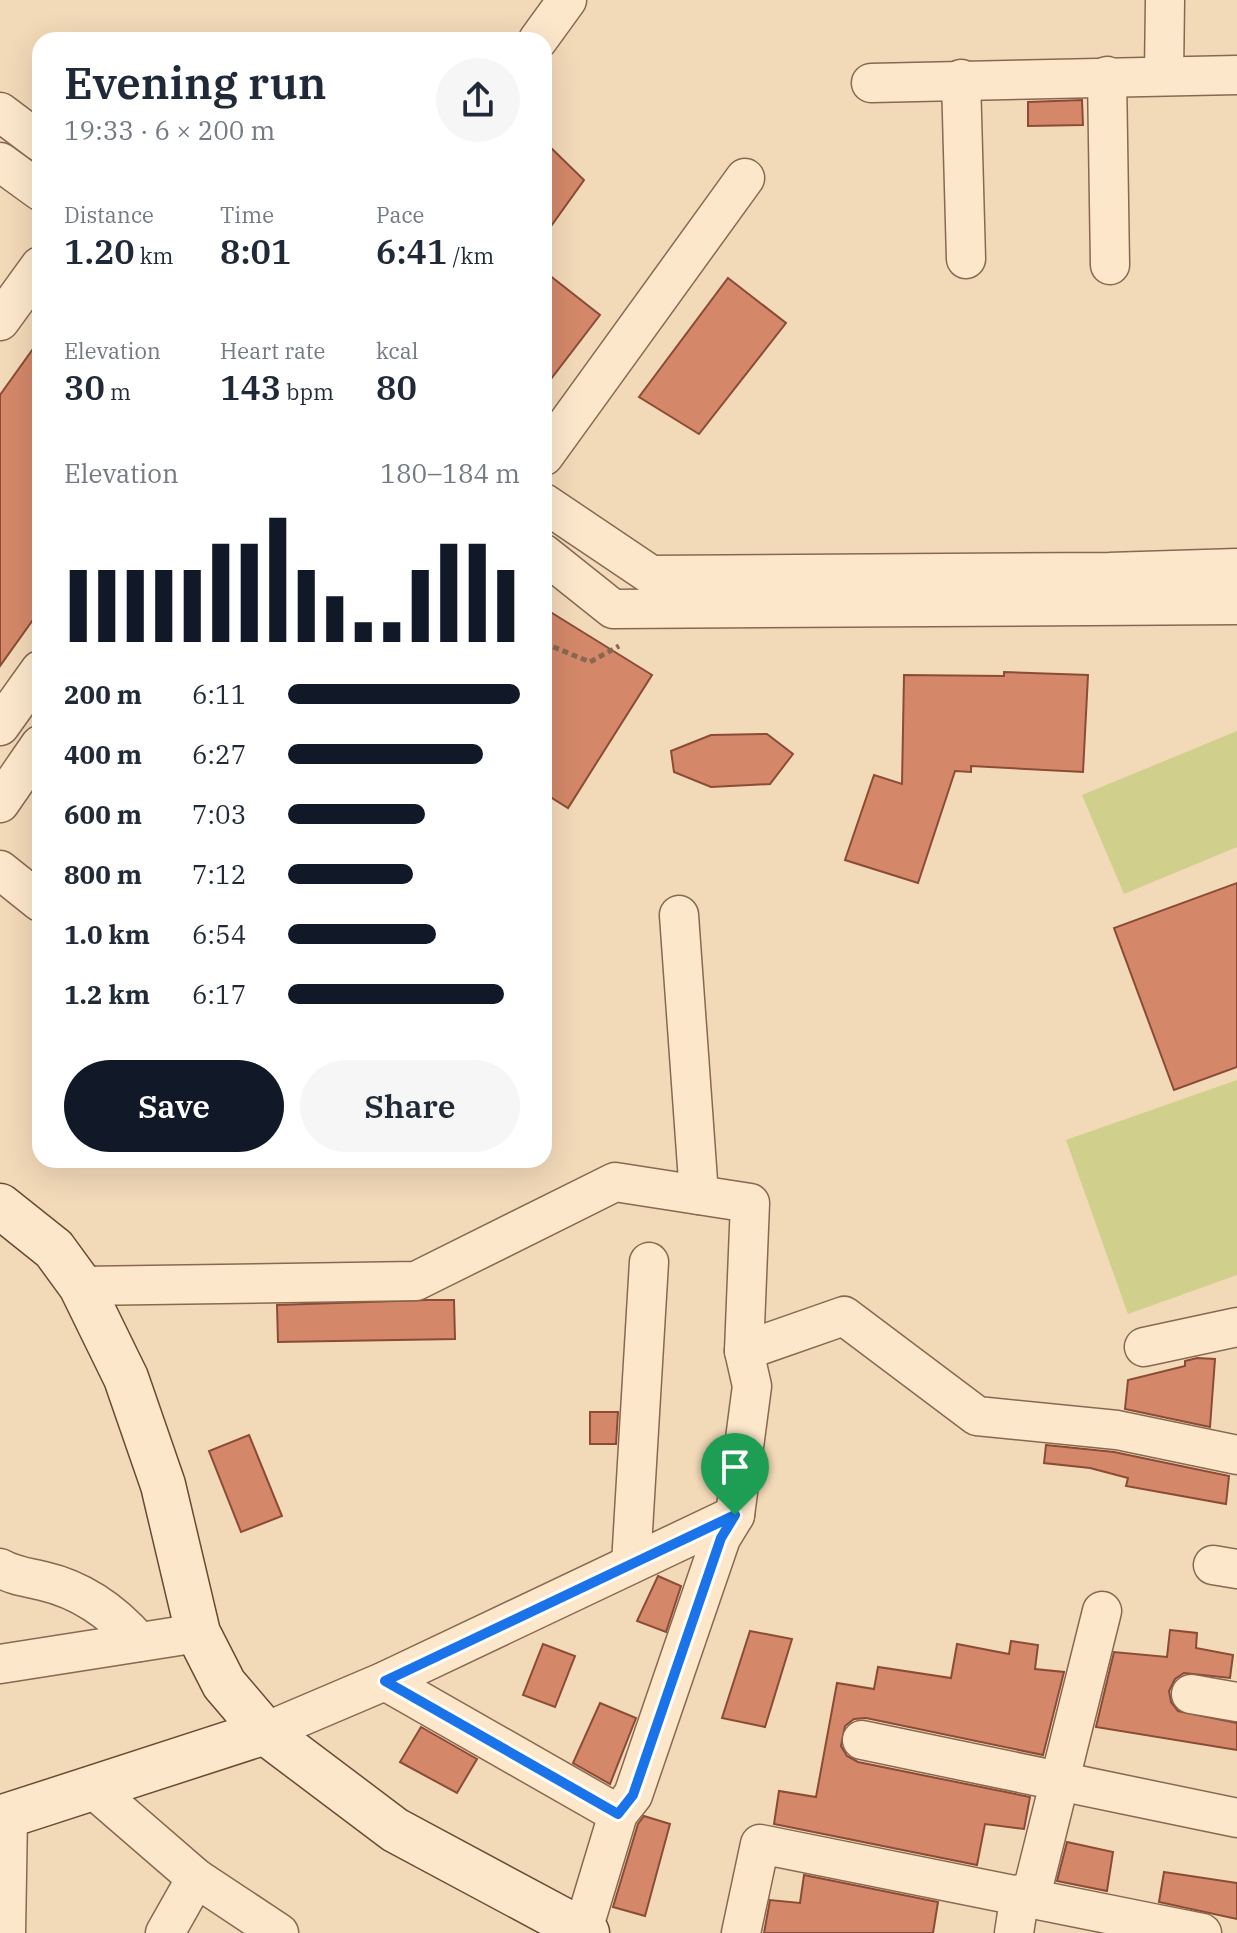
<!DOCTYPE html>
<meta charset="utf-8">
<style>
body{margin:0;font-family:"IBM Plex Serif",serif;background:#f6f6f7;color:#1f2937;height:100vh;display:flex;flex-direction:column;font-size:30px;white-space:nowrap}
*{box-sizing:border-box;margin:0}
p{font-size:26px;color:#747a83}
.icon{flex:none;width:44px;height:44px;fill:none;stroke:currentColor;stroke-width:2;stroke-linecap:round;stroke-linejoin:round}
.map{position:relative;flex:1;overflow:hidden}
.side{position:absolute;left:32px;top:32px;width:520px;height:1136px;display:flex;flex-direction:column;background:#fff;border-radius:24px;box-shadow:0 8px 32px #0002}
.side>*{flex:none}
.pin{position:absolute;display:grid;place-items:center;width:68px;height:68px;color:#fff;margin:-82px -34px;border-radius:50% 50% 50% 0;rotate:-45deg;box-shadow:0 0 8px #0007}
.pin .icon{rotate:45deg}
.round{display:grid;place-items:center;flex:none;width:84px;height:84px;border-radius:42px;background:#f6f6f7}
.summary{display:flex;align-items:center;justify-content:space-between;height:136px;padding:0 32px}
h1{font-size:44px;font-weight:600;line-height:60px}
.stats{display:grid;grid-template-columns:repeat(3,1fr);gap:12px;height:136px;padding:8px 32px}
.stats div{display:grid;align-content:center}
.stats b{font-size:34px;font-weight:600}
.stats small{font-size:22px;font-weight:400}
.stats p{font-size:22px}
.chart{height:224px;padding:16px 32px}
.chart p{display:flex;justify-content:space-between}
.chart svg{width:100%;height:144px;margin-top:8px;stroke:#111827;stroke-width:6}
.cta{display:flex;gap:16px;margin-top:auto;padding:16px 32px}
.cta a{flex:1;height:92px;border-radius:48px;background:#111827;color:#fff;font-size:32px;font-weight:600;line-height:92px;text-align:center}
.cta a+a{background:#f6f6f7;color:#1f2937}
ul{padding:0 32px;list-style:none;font-size:26px}
li{display:grid;grid-template-columns:128px 96px 1fr;align-items:center;height:60px}
li i{height:20px;border-radius:10px;background:#111827}
.map>svg:first-child{display:block}
</style>
<div class="map">
<svg width="1237" height="1933" viewBox="0 0 1237 1933">
<rect width="100%" height="100%" fill="#f2d9b8"/>
<!-- green -->
<g fill="#d0cf8b">
<path d="M1237,731V847L1124,894L1082,795Z"/>
<path d="M1237,1080V1275L1128,1314L1066,1140Z"/>
</g>
<!-- building -->
<g fill="#d48869" stroke="#8a4c35" stroke-width="2">
<path d="M1082,100L1083,125L1028,126V102Z"/>
<path d="M544,141L584,180L544,236Z"/>
<path d="M544,271L600,315L544,388Z"/>
<path d="M728,278L786,323L699,434L639,397Z"/>
<path d="M40,339V610L0,666V395Z"/>
<path d="M544,608L652,675L568,808L544,793Z"/>
<path d="M1004,672L1088,675L1083,772L971,766V772L955,771L918,883L845,860L874,775L902,784L904,675L1004,676Z"/>
<path d="M767,734L793,754L770,784L711,787L674,772L671,751L711,735Z"/>
<path d="M1237,883V1067L1174,1090L1114,928Z"/>
<path d="M427,1300H454L455,1339L278,1342L277,1305Z"/>
<path d="M1197,1358L1215,1359L1210,1427L1125,1409L1128,1380L1185,1366V1361Z"/>
<path d="M590,1412H618L616,1444H590Z"/>
<path d="M249,1435L282,1516L241,1532L209,1451Z"/>
<path d="M1046,1445L1114,1452L1229,1476L1226,1504L1126,1486L1128,1478L1090,1468L1044,1463Z"/>
<path d="M658,1576L681,1586L666,1632L637,1621Z"/>
<path d="M1170,1630L1197,1633L1196,1648L1233,1655L1230,1678L1184,1673L1175,1679L1169,1691L1171,1702L1178,1711L1237,1723V1750L1096,1727L1114,1652L1167,1657Z"/>
<path d="M750,1631L792,1639L765,1727L722,1718Z"/>
<path d="M1011,1641L1038,1645L1035,1669L1064,1672L1043,1755L866,1718L854,1719L845,1726L841,1746L847,1756L858,1762L1030,1797L1024,1829L985,1824L977,1865L774,1824L779,1791L816,1797L837,1683L874,1689L878,1667L951,1678L957,1644L1009,1654Z"/>
<path d="M543,1644L575,1656L555,1707L523,1695Z"/>
<path d="M600,1703L636,1718L610,1784L573,1763Z"/>
<path d="M421,1727L477,1759L457,1793L400,1762Z"/>
<path d="M644,1816L670,1824L645,1916L613,1907L638,1824Z"/>
<path d="M1067,1842L1113,1852L1107,1891L1057,1881Z"/>
<path d="M1164,1872L1237,1883V1919L1159,1902Z"/>
<path d="M804,1875L938,1902L933,1933H764L770,1900L800,1903Z"/>
</g>
<g fill="none" stroke-linecap="round" stroke-linejoin="round">
<!-- street casing -->
<g stroke="#886852" stroke-width="41">
<g id="street">
<path d="M538,40L567,0"/>
<path d="M1164,74L1165,0"/>
<path d="M1107,76L1110,265"/>
<path d="M961,79L966,259"/>
<path d="M871,83L1237,75"/>
<path d="M0,112L40,142"/>
<path d="M0,162L40,191"/>
<path d="M0,321L40,266"/>
<path d="M544,456L745,178"/>
<path d="M544,503L651,575L1109,572L1237,568"/>
<path d="M544,554L613,609L1237,605"/>
<path d="M0,726L40,670"/>
<path d="M0,803L40,745"/>
<path d="M0,870L40,902"/>
<path d="M679,915L699,1195"/>
<path d="M81,1286L416,1281L615,1182L750,1203L744,1351L752,1386L735,1515L721,1538L633,1795L618,1814L582,1933"/>
<path d="M1144,1347L1237,1327"/>
<path d="M744,1351L844,1316L977,1416L1117,1430L1237,1455"/>
<path d="M631,1564L649,1262"/>
<path d="M1213,1565L1237,1569"/>
<path d="M0,1568C14,1576 27,1577 43,1581C82,1590 113,1612 139,1642"/>
<path d="M0,1664L198,1633"/>
<path d="M385,1681L618,1814"/>
<path d="M1191,1694L1237,1702"/>
<path d="M265,1732L385,1681L735,1515"/>
<path d="M862,1740L1237,1818"/>
<path d="M92,1788L196,1878L279,1933"/>
<path d="M1031,1896L1102,1611"/>
<path d="M6,1933L8,1816"/>
<path d="M165,1933L196,1878"/>
<path d="M741,1933L760,1844L1202,1933"/>
<path d="M1014,1933L1020,1894"/>
</g>
</g>
<!-- secondary casing -->
<g stroke="#6a4935" stroke-width="47">
<g id="secondary">
<path d="M0,1206L54,1249L81,1286L126,1378L163,1485L198,1633L224,1684L265,1732L395,1830L587,1933"/>
<path d="M0,1818L265,1732"/>
</g>
</g>
<!-- path -->
<path stroke="#886852" stroke-width="5" stroke-dasharray="6 4" stroke-linecap="butt" d="M544,643L590,662L619,646"/>
<!-- street -->
<use href="#street" stroke="#fce7cb" stroke-width="38"/>
<!-- secondary -->
<use href="#secondary" stroke="#fce7cb" stroke-width="44"/>
</g>
<g fill="none" stroke-linecap="round" stroke-linejoin="round">
<!-- route casing -->
<g stroke="#fff" stroke-width="16">
<path id="route" d="M735,1515L721,1538L633,1795L618,1814L385,1681Z"/>
</g>
<!-- route -->
<use href="#route" stroke="#1a73e8" stroke-width="10"/>
</g>
</svg>
<div class="pin" style="left:735px;top:1515px;background:#1e9e55"><svg class="icon" aria-label="arrive" viewBox="0 0 24 24"><path d="M6 21V4h12l-3 4 3 4H6"/></svg></div>
<section class="side">
<div class="summary"><div><h1>Evening run</h1><p>19:33 · 6 × 200 m</p></div><a class="round"><svg class="icon" aria-label="share" viewBox="0 0 24 24"><path d="M12 15V3M7 8l5-5 5 5M5 13v7h14v-7"/></svg></a></div>
<div class="stats">
<div><p>Distance</p><b>1.20<small> km</small></b></div>
<div><p>Time</p><b>8:01</b></div>
<div><p>Pace</p><b>6:41<small> /km</small></b></div>
</div>
<div class="stats">
<div><p>Elevation</p><b>30<small> m</small></b></div>
<div><p>Heart rate</p><b>143<small> bpm</small></b></div>
<div><p>kcal</p><b>80</b></div>
</div>
<div class="chart"><p><span>Elevation</span>180–184 m</p>
<svg viewBox="0 0 160 44" preserveAspectRatio="none"><path d="M5 44V22M15 44V22M25 44V22M35 44V22M45 44V22M55 44V14M65 44V14M75 44V6M85 44V22M95 44V30M105 44V38M115 44V38M125 44V22M135 44V14M145 44V14M155 44V22"/></svg>
</div>
<ul>
<li><b>200 m</b>6:11<i style="width:100%"></i></li>
<li><b>400 m</b>6:27<i style="width:84%"></i></li>
<li><b>600 m</b>7:03<i style="width:59%"></i></li>
<li><b>800 m</b>7:12<i style="width:54%"></i></li>
<li><b>1.0 km</b>6:54<i style="width:64%"></i></li>
<li><b>1.2 km</b>6:17<i style="width:93%"></i></li>
</ul>
<div class="cta"><a>Save</a><a>Share</a></div>
</section>
</div>
